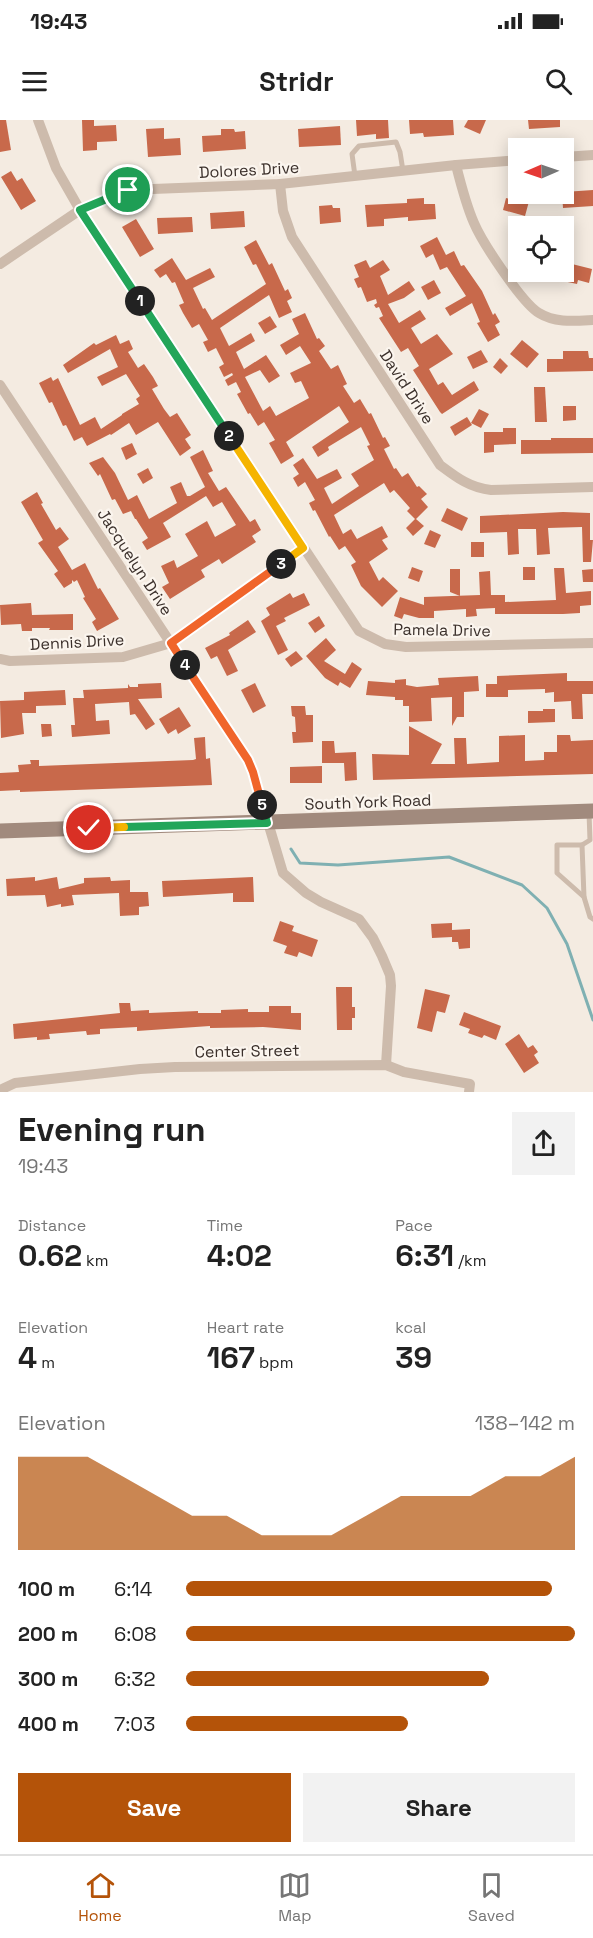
<!DOCTYPE html>
<meta charset="utf-8">
<style>
body{margin:0;font-family:"Space Grotesk",sans-serif;background:#f2f2f2;color:#222;height:100vh;display:flex;flex-direction:column;font-size:22px;white-space:nowrap}
*{box-sizing:border-box;margin:0}
p{font-size:20px;color:#767676}
.icon{flex:none;width:33px;height:33px;fill:none;stroke:currentColor;stroke-width:2;stroke-linecap:round;stroke-linejoin:round}
.map{position:relative;height:972px;overflow:hidden}
.details{display:flex;flex-direction:column;background:#fff;flex:1}
.details>*{flex:none}
.needle{width:39px;rotate:268deg}
.fabs{position:absolute;left:508px;top:18px;display:grid;gap:12px}
.fabs a{display:grid;place-items:center;width:66px;height:66px;border-radius:0px;background:#fff;box-shadow:0 3px 15px #0003;font-size:30px}
.pin{position:absolute;display:grid;place-items:center;width:51px;height:51px;color:#fff;margin:-26px;border:3px solid #fff;border-radius:50%;box-shadow:0 2px 6px #0007}
.km{position:absolute;width:30px;height:30px;margin:-15px;border-radius:50%;background:#222;color:#fff;font-size:16px;line-height:30px;text-align:center}
.round{display:grid;place-items:center;flex:none;width:63px;height:63px;border-radius:0px;background:#f2f2f2}
.overview{display:flex;align-items:center;justify-content:space-between;height:102px;padding:0 18px}
h1{font-size:33px;font-weight:700;line-height:45px}
.stats{display:grid;grid-template-columns:repeat(3,1fr);gap:9px;height:102px;padding:6px 18px}
.stats div{display:grid;align-content:center}
.stats b{font-size:30px;font-weight:700}
.stats small{font-size:16px;font-weight:400}
.stats p{font-size:16px}
.chart{height:168px;padding:12px 18px}
.chart p{display:flex;justify-content:space-between}
.chart svg{width:100%;height:108px;margin-top:6px;fill:#b45309;opacity:.7}
.button{display:flex;gap:12px;margin-top:auto;padding:12px 18px}
.button a{flex:1;height:69px;border-radius:0px;background:#b45309;color:#fff;font-size:24px;font-weight:700;line-height:69px;text-align:center}
.button a+a{background:#f2f2f2;color:#222}
ul{padding:0 18px;list-style:none;font-size:20px}
li{display:grid;grid-template-columns:96px 72px 1fr;align-items:center;height:45px}
li i{height:15px;border-radius:8px;background:#b45309}
.status{display:flex;justify-content:space-between;align-items:center;height:42px;padding:0 30px;background:#fff;direction:ltr}
.status svg{height:16px;fill:currentColor}
header{display:flex;justify-content:space-between;align-items:center;height:78px;padding:0 18px;background:#fff;font-size:27px;font-weight:700}
.tabs{display:flex;justify-content:space-around;align-items:center;height:84px;border-top:2px solid #e0e0e0;background:#fff;font-size:16px;color:#767676}
.tabs a{display:grid;justify-items:center;gap:3px}
.tabs .current{color:#b45309}
.map>svg:first-child{display:block}
</style>
<div class="status"><b>19:43</b><svg viewBox="0 0 49 12"><path d="M0 12V9h3v3zM5 12V6h3v6zM10 12V3h3v9zM15 12V0h3v12zM26 1h20v11H26zM47 4h2v5h-2z"/></svg></div>
<header><svg class="icon" aria-label="menu" viewBox="0 0 24 24"><path d="M4 6h16M4 12h16M4 18h16"/></svg>Stridr<svg class="icon" aria-label="search" viewBox="0 0 24 24"><circle cx="10" cy="10" r="6"/><path d="M15 15l6 6"/></svg></header>
<div class="map">
<svg width="593" height="972" viewBox="0 0 593 972">
<rect width="100%" height="100%" fill="#f4ebe1"/>
<g fill="none" stroke-linecap="round" stroke-linejoin="round">
<!-- stream -->
<path stroke="#7fb0b2" stroke-width="3" d="M291,729L300,743L338,745L449,737L522,765L547,788L567,824L593,900"/>
</g>
<!-- building -->
<g fill="#c8694b">
<path d="M0,0H6L11,30L0,32Z"/>
<path d="M82,0H94V6L116,5L117,21L97,22V30L83,31Z"/>
<path d="M356,0H388L389,18L376,19V14L357,16Z"/>
<path d="M409,0H453L454,15L424,17L423,13L410,14Z"/>
<path d="M468,0H486L480,14L464,7Z"/>
<path d="M528,0H560V7L529,9Z"/>
<path d="M340,6L341,25L299,27L298,9Z"/>
<path d="M164,8V19L180,18L181,35L148,37L146,9Z"/>
<path d="M221,9H234L235,12L245,11L246,29L203,32L202,16L221,15Z"/>
<path d="M11,51L17,61L22,58L36,81L21,90L1,57Z"/>
<path d="M516,56L519,57V74H531L525,96L503,90L506,78L510,79Z"/>
<path d="M593,70V86L563,88L562,74L564,72Z"/>
<path d="M424,78V84H435L436,99L408,101V97L384,99V106L367,107L365,85L407,83V79Z"/>
<path d="M332,85L333,88H340L341,102L320,104L319,86Z"/>
<path d="M244,91L245,107L211,109L210,93Z"/>
<path d="M192,97L193,112L158,114L157,98Z"/>
<path d="M136,99L154,129L140,137L122,107Z"/>
<path d="M437,117L446,135L454,131L461,146L464,145L482,171L493,195L495,193L500,202L495,205L500,215L488,222L477,203L480,202L472,183L450,196L445,188L466,176L447,147L440,150L433,134L426,138L420,126Z"/>
<path d="M256,120L269,145L272,143L285,171L288,169L292,178L287,181L292,192L279,198L269,175L220,208L229,226L251,213L255,221L236,232L244,249L266,235L280,256L269,263L260,250L245,257L263,291L270,286L276,296L309,278L301,261L295,263L290,253L311,243L300,226L286,235L280,225L299,214L292,199L305,193L317,219L319,218L325,226L319,231L331,249L338,245L347,264L343,266L354,283L360,279L369,294L371,293L383,318L385,317L390,326L384,329L394,349L396,348L402,357L408,353L417,367L419,366L427,374L421,379L428,387L416,399L424,406L413,416L406,408L415,399L407,391L410,388L394,370L390,373L384,363L334,395L343,414L351,409L357,419L382,406L388,417L382,420L388,429L369,442L379,461L383,457L398,471L382,487L361,466L351,445L356,442L345,426L339,430L330,416L329,417L315,390L313,391L309,383L315,380L305,362L298,367L293,358L299,354L293,345L303,338L317,359L337,349L342,358L324,368L332,384L359,366L351,354L374,340L367,326L370,325L361,307L328,327L329,330L318,337L312,327L349,302L339,286L286,322L294,336L281,344L269,323L275,320L264,302L258,306L250,293L248,294L237,274L241,272L236,262L228,266L225,260L233,255L232,253L224,257L219,247L224,244L216,228L208,232L203,222L208,220L199,204L192,208L183,193L179,185L184,183L175,162L172,163L166,154L160,158L154,150L172,138L186,160L210,148L215,157L193,168L203,189L205,188L212,200L266,164L256,144L253,145L244,127Z"/>
<path d="M366,140L370,148L383,140L390,150L380,156L388,175L409,161L415,170L404,178L388,184L399,203L420,190L426,199L411,208L421,224L437,214L453,234L429,249L438,265L443,262L452,275L474,261L479,270L442,294L440,292L413,250L419,246L408,228L401,232L379,198L383,196L379,187L376,188L374,185L377,183L376,179L367,182L361,167L358,168L354,159L359,157L354,145Z"/>
<path d="M564,142L592,149L589,163L578,160L577,164L563,161Z"/>
<path d="M434,160L441,173L428,180L421,167Z"/>
<path d="M270,196L277,207L265,214L258,203Z"/>
<path d="M116,215L120,224L129,220L133,229L128,232L138,248L144,244L153,257L158,266L152,269L164,289L170,297L177,293L191,315L185,319L191,328L180,336L158,302L136,315L129,303L111,315L110,314L87,326L82,317L74,321L66,305L63,306L52,282L49,283L39,263L51,257L53,261L58,258L80,305L95,297L101,309L122,295V294L139,284L136,279L140,276L126,254L102,266L97,257L118,247L110,229L68,253L63,245L94,223L96,225Z"/>
<path d="M522,220L539,234L527,248L510,234Z"/>
<path d="M481,230L488,242L473,249L467,237Z"/>
<path d="M563,231H588L589,238H593V251L547,252V239H563Z"/>
<path d="M500,238L508,246L501,254L493,247Z"/>
<path d="M534,267H545L547,302H535Z"/>
<path d="M563,286H576V300L563,301Z"/>
<path d="M479,289L489,294L481,308L471,303Z"/>
<path d="M467,297L472,305L455,316L450,307Z"/>
<path d="M503,308H516V324L494,325V332L484,333V312H503Z"/>
<path d="M551,318H593V333L521,334V320H551Z"/>
<path d="M132,323L137,334L126,340L121,328Z"/>
<path d="M203,330L213,351L208,353L219,371L226,367L250,402L255,399L261,410L252,416L256,422L222,444L219,439L201,450L205,457L170,479L162,467L169,463L161,446L174,440L177,448L198,436L185,414L207,401L215,417L236,405L222,382L213,387L206,376L163,403L171,417L147,430L142,422L148,418L136,399H135L131,391L123,394L115,379L112,380L100,354L98,356L89,343L103,337L115,353L128,380L137,375L149,399L177,383L170,367L181,362L187,376H190L205,367L190,337Z"/>
<path d="M148,348L153,358L143,364L137,354Z"/>
<path d="M37,372L43,383L41,384L56,410L60,407L69,419L58,427L72,450L85,443L98,469L100,468L119,499L97,511L92,502L96,499L83,478L85,477L77,460L74,462L72,460V463L64,468L54,454L58,451L38,423L43,420L21,382Z"/>
<path d="M447,388L468,398L462,411L441,401Z"/>
<path d="M563,392L590,393V420H593L591,442H583L582,407L548,408L550,434L537,435L536,409H518L519,434L508,435L507,412L480,413V396Z"/>
<path d="M430,410L441,415L435,428L424,424Z"/>
<rect x="471" y="422" width="13" height="15"/>
<path d="M412,447L423,451L419,462L408,458Z"/>
<rect x="523" y="447" width="12" height="13"/>
<path d="M554,448H564L566,473L591,471V485L580,486V493L563,494H495V488L476,489L477,496L466,497V489L434,491V498H419L404,494L402,499L394,496L400,477L424,485V477L480,475L479,452L490,451L491,475H505V482L556,480Z"/>
<path d="M450,449H460V476L450,472Z"/>
<path d="M593,449V462H583L582,450Z"/>
<path d="M290,473L293,478L304,473L310,485L284,498L286,501L276,506L288,530L278,535L261,501L270,495L266,488Z"/>
<path d="M31,483L32,495L73,494V510H49L50,508H32V511H22L21,504L1,505L0,485Z"/>
<path d="M319,496L325,506L315,513L308,503Z"/>
<path d="M248,500L256,512L228,530L238,551L227,556L217,536L211,539L205,528L230,515L229,513Z"/>
<path d="M326,518L336,530L324,541L345,554L352,542L362,549L350,568L340,562L338,566L325,558L306,536Z"/>
<path d="M296,531L303,539L291,547L285,539Z"/>
<path d="M567,553V561H593V574H582L583,599H572L571,581L554,582V572L545,573V569L508,570V577H486V564H497V556Z"/>
<path d="M478,556L479,571L464,572V597H457L452,606V577L431,578L432,601L409,602V586H403V580H395V577L366,575L368,561L395,563V560L406,559V565L417,567L439,565L438,558Z"/>
<path d="M161,563L162,578L138,579L155,604L146,610L135,594L130,595L129,582L95,584L96,601L109,600L110,614L72,617L71,605H75L73,578H84L83,570L128,568V564L130,567H138V564Z"/>
<path d="M255,563L266,586L253,593L241,570Z"/>
<path d="M65,570L66,585L36,586V593H22L24,614L1,618L0,581L24,580V572Z"/>
<path d="M291,586H305L306,595H313V622L293,623L292,612H296L295,597L292,596Z"/>
<path d="M179,587L191,606L178,614L176,609L168,614L159,599Z"/>
<path d="M543,589H555V602L528,603V591H543Z"/>
<path d="M41,604H51L52,616L42,617Z"/>
<path d="M409,606L442,624L431,644H455L454,618H466L467,644L499,642V616L525,615V641L544,640V632H557V615H570L571,621L593,620V654L373,660L372,634L409,635Z"/>
<path d="M205,617L206,639L210,638L212,665L20,672V670L0,671V653L19,652L18,645L31,644L30,640H39V646L193,640L196,639L194,618Z"/>
<path d="M322,621H334L335,633L356,632L357,660L345,661L344,643H322Z"/>
<path d="M322,646V663H290V647Z"/>
<path d="M35,757V761L57,757L59,769L84,763V758L110,757L111,761L130,760V772H148L149,786L139,787V795L120,796L119,773L72,775L74,785L61,787V784L47,787L45,775L7,776L6,759Z"/>
<path d="M253,757L254,782H233V773L163,777L162,761Z"/>
<path d="M280,801L294,806L292,811L318,820L312,837L299,832L297,837L284,833L287,826L273,821Z"/>
<path d="M452,803V810L470,809V828L459,829L458,822H452V817L432,818L431,804Z"/>
<path d="M336,867H352V887H355V898H352V910H337Z"/>
<path d="M425,869L450,875L445,893L437,891L432,912L417,908Z"/>
<path d="M119,883H130L131,891L149,890V893L198,891V893H221V890L248,889V892H269V886H291V893H301V910L263,907L210,908V906L137,911V907L100,909V914L87,915L86,911L49,914L50,919L37,920V917L14,919L13,904L120,893Z"/>
<path d="M464,892L501,906L496,920L484,915L482,918L468,913L470,909L459,905Z"/>
<path d="M519,914L528,928L533,925L538,932L534,935L539,943L524,953L505,924Z"/>
</g>
<g fill="none" stroke-linecap="round" stroke-linejoin="round">
<!-- service -->
<g stroke="#cdbbac" stroke-width="5">
<path d="M355,56L352,34L359,26L396,22L400,32L403,51"/>
<path d="M589,693L590,720L582,725H557V753L584,777L590,797L593,799"/>
<path d="M582,725L584,777"/>
</g>
<!-- minor -->
<g stroke="#cdbbac" stroke-width="10">
<path d="M38,0L56,48L80,90L359,511L385,524L406,527L593,523"/>
<path d="M564,37L593,35"/>
<path d="M456,45C461,65 466,85 474,103C482,122 522,183 539,193C555,203 574,201 593,200"/>
<path d="M280,64L283,91L292,117L440,345C456,357 470,368 491,370L593,367"/>
<path d="M0,144L80,90L127,70L280,64L456,45L519,40"/>
<path d="M0,265L248,640L253,652L283,753L306,773L321,782L359,799L373,818L382,836L390,855L391,866L386,945"/>
<path d="M0,539L10,541L123,537L171,523L303,427"/>
<path d="M0,970L15,963L140,949L175,947L386,945L404,952L470,964L469,972"/>
</g>
<!-- secondary -->
<path stroke="#a18a7d" stroke-width="15" d="M0,711L593,691"/>
</g>
<g fill="none" stroke-linecap="round" stroke-linejoin="round">
<!-- split-1 casing -->
<g stroke="#fff" stroke-width="12">
<path id="split-1" d="M128,70L80,90L140,181"/>
</g>
<!-- split-2 casing -->
<g stroke="#fff" stroke-width="12">
<path id="split-2" d="M140,181L229,316"/>
</g>
<!-- split-3 casing -->
<g stroke="#fff" stroke-width="12">
<path id="split-3" d="M229,316L303,428L281,444"/>
</g>
<!-- split-4 casing -->
<g stroke="#fff" stroke-width="12">
<path id="split-4" d="M185,545L171,523L281,444"/>
</g>
<!-- split-5 casing -->
<g stroke="#fff" stroke-width="12">
<path id="split-5" d="M185,545L248,640L253,652L262,685"/>
</g>
<!-- split-6 casing -->
<g stroke="#fff" stroke-width="12">
<path id="split-6" d="M124,707L267,703L262,685"/>
</g>
<!-- split-7 casing -->
<g stroke="#fff" stroke-width="12">
<path id="split-7" d="M89,708L124,707"/>
</g>
<!-- split-1 -->
<use href="#split-1" stroke="#22a559" stroke-width="8"/>
<!-- split-2 -->
<use href="#split-2" stroke="#22a559" stroke-width="8"/>
<!-- split-3 -->
<use href="#split-3" stroke="#f5b400" stroke-width="8"/>
<!-- split-4 -->
<use href="#split-4" stroke="#f0652b" stroke-width="8"/>
<!-- split-5 -->
<use href="#split-5" stroke="#f0652b" stroke-width="8"/>
<!-- split-6 -->
<use href="#split-6" stroke="#22a559" stroke-width="8"/>
<!-- split-7 -->
<use href="#split-7" stroke="#f5b400" stroke-width="8"/>
</g>
<g text-anchor="middle" dominant-baseline="central" stroke-width="4.5" stroke-linejoin="round" paint-order="stroke">
<!-- street labels -->
<g font-size="16" fill="#3b302b" stroke="#fbf5ee">
<text transform="translate(249 50) rotate(-3)">Dolores Drive</text>
<text transform="translate(407 267) rotate(57)">David Drive</text>
<text transform="translate(135 442) rotate(57)">Jacquelyn Drive</text>
<text transform="translate(442 510) rotate(1)">Pamela Drive</text>
<text transform="translate(77 522) rotate(-3)">Dennis Drive</text>
<text transform="translate(368 682) rotate(-2)">South York Road</text>
<text transform="translate(247 931) rotate(-1)">Center Street</text>
</g>
</g>
</svg>
<div class="fabs">
<a><svg class="needle" viewBox="-14 -14 28 28"><path d="M0-13l5 13h-10z" fill="#e53935"/><path d="M0 13l5-13h-10z" fill="#767676"/></svg></a>
<a><svg class="icon" aria-label="locate" viewBox="0 0 24 24"><circle cx="12" cy="12" r="6"/><path d="M12 2v4M12 18v4M2 12h4M18 12h4"/></svg></a>
</div>
<div class="pin" style="left:128px;top:70px;background:#1e9e55"><svg class="icon" aria-label="arrive" viewBox="0 0 24 24"><path d="M6 21V4h12l-3 4 3 4H6"/></svg></div>
<div class="pin" style="left:89px;top:708px;background:#d93025"><svg class="icon" aria-label="check" viewBox="0 0 24 24"><path d="M5 12l5 5 9-10"/></svg></div>
<b class="km" style="left:140px;top:181px">1</b>
<b class="km" style="left:229px;top:316px">2</b>
<b class="km" style="left:281px;top:444px">3</b>
<b class="km" style="left:185px;top:545px">4</b>
<b class="km" style="left:262px;top:685px">5</b>
</div>
<section class="details">
<div class="overview"><div><h1>Evening run</h1><p>19:43</p></div><a class="round"><svg class="icon" aria-label="share" viewBox="0 0 24 24"><path d="M12 15V3M7 8l5-5 5 5M5 13v7h14v-7"/></svg></a></div>
<div class="stats">
<div><p>Distance</p><b>0.62<small> km</small></b></div>
<div><p>Time</p><b>4:02</b></div>
<div><p>Pace</p><b>6:31<small> /km</small></b></div>
</div>
<div class="stats">
<div><p>Elevation</p><b>4<small> m</small></b></div>
<div><p>Heart rate</p><b>167<small> bpm</small></b></div>
<div><p>kcal</p><b>39</b></div>
</div>
<div class="chart"><p><span>Elevation</span>138–142 m</p>
<svg viewBox="0 0 160 44" preserveAspectRatio="none"><path d="M0 44V6L10 6L20 6L30 14L40 22L50 30L60 30L70 38L80 38L90 38L100 30L110 22L120 22L130 22L140 14L150 14L160 6V44z"/></svg>
</div>
<ul>
<li><b>100 m</b>6:14<i style="width:94%"></i></li>
<li><b>200 m</b>6:08<i style="width:100%"></i></li>
<li><b>300 m</b>6:32<i style="width:78%"></i></li>
<li><b>400 m</b>7:03<i style="width:57%"></i></li>
</ul>
<div class="button"><a>Save</a><a>Share</a></div>
</section>
<nav class="tabs">
<a class="current"><svg class="icon" aria-label="home" viewBox="0 0 24 24"><path d="M3 11l9-7 9 7M6 9v11h12V9"/></svg>Home</a>
<a><svg class="icon" aria-label="map" viewBox="0 0 24 24"><path d="M3 6l6-2 6 2 6-2v14l-6 2-6-2-6 2zM9 4v14M15 6v14"/></svg>Map</a>
<a><svg class="icon" aria-label="saved" viewBox="0 0 24 24"><path d="M7 4h10v16l-5-4-5 4z"/></svg>Saved</a>
</nav>
